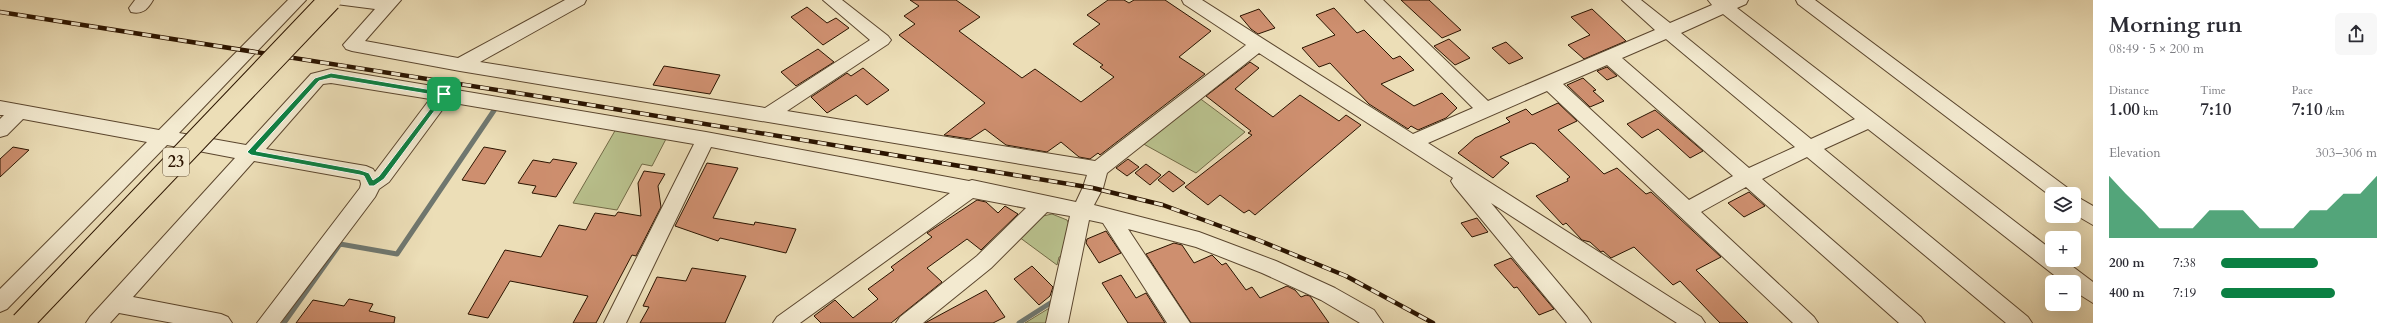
<!DOCTYPE html>
<meta charset="utf-8">
<style>
body{margin:0;font-family:Cardo,serif;background:#f7f7f7;color:#2b2b33;height:100vh;display:flex;flex-direction:column;font-size:15px;white-space:nowrap}
*{box-sizing:border-box;margin:0}
p{font-size:13px;color:#7c7c81}
.icon{flex:none;width:22px;height:22px;fill:none;stroke:currentColor;stroke-width:2;stroke-linecap:round;stroke-linejoin:round}
.map{position:relative;flex:1;overflow:hidden}
.sheet{display:flex;flex-direction:column;background:#fff;width:300px}
.sheet>*{flex:none}
.buttons{position:absolute;left:2045px;top:187px;display:grid;gap:8px}
.buttons a{display:grid;place-items:center;width:36px;height:36px;border-radius:6px;background:#fff;box-shadow:0 4px 16px #0002;font-size:20px}
.pin{position:absolute;display:grid;place-items:center;width:34px;height:34px;color:#fff;margin:-17px;border-radius:8px;box-shadow:0 2px 6px #0006}
.round{display:grid;place-items:center;flex:none;width:42px;height:42px;border-radius:6px;background:#f7f7f7}
.headline{display:flex;align-items:center;justify-content:space-between;height:68px;padding:0 16px}
h1{font-size:22px;font-weight:600;line-height:30px}
.figures{display:grid;grid-template-columns:repeat(3,1fr);gap:6px;height:68px;padding:4px 16px}
.figures div{display:grid;align-content:center}
.figures b{font-size:17px;font-weight:600}
.figures small{font-size:11px;font-weight:400}
.figures p{font-size:11px}
.chart{height:112px;padding:8px 16px}
.chart p{display:flex;justify-content:space-between}
.chart svg{width:100%;height:72px;margin-top:4px;fill:#0b8043;opacity:.7}
ul{padding:0 16px;list-style:none;font-size:13px}
li{display:grid;grid-template-columns:64px 48px 1fr;align-items:center;height:30px}
li i{height:10px;border-radius:5px;background:#0b8043}
main{display:flex;flex:1;min-height:0}
.map>svg:first-child{display:block}
</style>
<main>
<div class="map">
<svg width="2093" height="323" viewBox="0 0 2093 323">
<rect width="100%" height="100%" fill="#ecdeb7"/>
<filter id="stains"><feTurbulence type="fractalNoise" baseFrequency=".005" numOctaves="4"/><feColorMatrix values="0 0 0 0 .2 0 0 0 0 .09 0 0 0 0 .02 0 0 0 .5 -.17"/></filter>
<radialGradient id="worn" r=".72"><stop offset=".6" stop-color="#630" stop-opacity="0"/><stop offset="1" stop-color="#630" stop-opacity=".3"/></radialGradient>
<!-- green -->
<g fill="#b9c18d" stroke="#726a46">
<path d="M1198,97L1245,132L1196,173L1140,142Z"/>
<path d="M616,129L667,137L652,166L642,164L617,210L573,203Z"/>
<path d="M1052,214L1067,220L1071,228L1066,255L1059,257L1057,265L1019,237L1043,216Z"/>
<path d="M1051,307L1050,323H1025Z"/>
</g>
<g fill="none" stroke-linecap="round" stroke-linejoin="round">
<!-- stream -->
<g stroke="#6f776f" stroke-width="5">
<path d="M284,323L340,244L397,254L495,109"/>
<path d="M1019,323L1055,300"/>
</g>
</g>
<!-- building -->
<g fill="#ce8f6f" stroke="#2b1400">
<path d="M910,0H956L980,17L959,31L1022,78L1035,69L1081,102L1114,77L1100,67L1103,65L1073,44L1100,24L1087,15L1108,0H1124L1129,3L1134,0H1165L1211,31L1179,57L1205,74L1100,155L1098,153L1090,159L1079,157L1061,142L1047,152L1006,145L985,129L970,139L944,135L985,103L899,35L915,24L904,16L919,6Z"/>
<path d="M1401,0H1429L1461,30L1442,38Z"/>
<path d="M807,7L827,23L836,18L849,28L823,45L791,17Z"/>
<path d="M1334,8L1357,33L1364,30L1393,59L1400,56L1414,70L1381,84L1414,106L1442,93L1457,108L1446,118L1418,130L1411,126L1408,129L1369,104L1330,63L1319,67L1302,48L1335,35L1316,15Z"/>
<path d="M1259,9L1275,28L1258,34L1251,29L1240,16Z"/>
<path d="M1592,9L1626,41L1584,59L1568,45L1590,35L1571,17Z"/>
<path d="M1449,39L1470,58L1455,65L1434,46Z"/>
<path d="M1506,42L1523,58L1509,64L1492,48Z"/>
<path d="M818,49L834,62L796,86L781,72Z"/>
<path d="M1250,62L1259,68L1235,89L1273,117L1300,95L1339,121L1346,115L1361,125L1255,215L1249,210L1244,213L1220,195L1208,205L1185,187L1252,135L1248,133L1251,131L1206,96Z"/>
<path d="M664,66L720,75L710,94L653,85Z"/>
<path d="M1607,67L1617,76L1607,80L1597,71Z"/>
<path d="M863,68L889,90L867,105L856,95L827,113L811,97L847,73L851,76Z"/>
<path d="M1583,78L1596,90L1593,91L1604,101L1590,107L1567,85Z"/>
<path d="M1558,103L1577,121L1558,130L1604,174L1617,168L1646,194L1651,192L1721,257L1696,270L1748,323H1720L1680,281L1673,285L1634,247L1611,258L1603,251L1601,252L1590,242L1582,240L1566,223L1563,225L1536,196L1568,181L1567,179L1570,177L1535,144L1531,143L1500,157L1509,163L1493,178L1458,153L1475,138L1510,122L1506,118L1526,109L1532,115Z"/>
<path d="M1655,110L1703,151L1690,158L1658,129L1642,138L1627,124Z"/>
<path d="M13,147L29,150L0,177V159Z"/>
<path d="M484,147L506,151L485,184L462,180Z"/>
<path d="M553,159L577,163L556,197L532,193L536,186L518,183L533,160L550,163Z"/>
<path d="M1128,159L1139,167L1127,176L1116,168Z"/>
<path d="M707,163L738,168L713,218L754,225L755,222L796,229L786,253L720,238L718,241L675,226Z"/>
<path d="M1146,164L1161,175L1150,185L1135,173Z"/>
<path d="M644,171L665,174L658,186L661,207L636,256L632,255L596,323H573L588,296L510,281L488,318L468,314L505,250L541,257L559,225L586,230L595,213L615,216L618,212L641,216L638,183Z"/>
<path d="M1169,171L1185,183L1173,192L1158,180Z"/>
<path d="M1749,192L1765,206L1744,217L1728,203Z"/>
<path d="M977,200L986,202L998,213L1005,206L1018,214L981,250L967,239L927,268L942,282L891,323H821L814,316L835,300L853,318L878,299L868,289L894,270L891,267L932,237L927,233Z"/>
<path d="M1477,218L1488,232L1472,237L1461,223Z"/>
<path d="M1106,231L1121,253L1099,263L1086,243L1087,239Z"/>
<path d="M1174,243L1182,245L1194,263L1212,255L1222,265L1226,263L1246,290L1252,287L1260,298L1287,286L1295,290L1301,297L1306,295L1310,296L1329,323H1191L1146,254Z"/>
<path d="M1511,258L1554,309L1539,315L1517,287L1514,288L1494,265Z"/>
<path d="M1032,266L1053,287L1050,296L1039,305L1014,279Z"/>
<path d="M692,268L746,276L725,323H640L649,307L643,306L657,277L686,281Z"/>
<path d="M1121,275L1136,298L1146,293L1165,323H1128L1102,283Z"/>
<path d="M986,290L1005,317L993,323H925Z"/>
<path d="M349,299L373,304L369,311L395,317L394,323H296L313,300L344,306Z"/>
</g>
<g fill="none" stroke-linecap="round" stroke-linejoin="round">
<!-- minor casing -->
<g stroke="#5b462e" stroke-width="2">
<g id="minor">
<path d="M135,0H153C148,9 142,15 131,12L129,8Z"/>
<path d="M288,0H306L179,133L246,145L311,74L331,69L706,132L969,181L972,180L1076,202L1083,187L1087,175L460,71L352,51L346,49L343,45L375,9L336,4L334,0H401L365,41L458,58L565,0H586L584,4L480,62L765,108L870,40L823,0H842L888,36L891,40L888,44L787,111L1095,161L1246,45L1184,4L1182,0H1202L1413,134L1473,108L1365,0H1383L1488,101L1655,30L1622,0H1641L1670,23L1712,5L1708,0H1748L1746,4L1737,8L2052,250V260H2064L2093,282V303L2074,291V282H2063L1868,129L1824,149L2028,317L2032,323H2006L1807,157L1762,179L1921,317L1925,323H1899L1746,187L1701,212L1814,317L1818,323H1793L1547,91L1428,143L1701,317L1705,323H1677L1491,203L1587,317L1591,323H1567L1454,186L1451,181L1453,178L1259,53L1107,173L1103,188L1094,205L1199,232L1276,261L1335,288L1374,310L1383,323H1360L1321,300L1262,273L1196,247L1128,229L1190,323H1167L1103,223L1089,220L1068,323H1046L1070,216L1047,212L991,268L923,323H896L900,317L977,256L1026,208L973,198L800,323H773L777,317L950,193L711,147L626,323H604L694,144L448,102L389,182L379,189L375,197L280,323H257L360,188L361,184L360,180L254,161L133,297L221,314L228,317L232,323H173L119,313L110,323H86L90,317L235,158L167,145L7,309L0,312V289L147,142L23,119L7,135L0,137V119L4,115H0V101L159,130ZM1723,14L1855,119L1811,139L1681,33ZM1666,39L1795,147L1749,168L1622,58ZM1607,65L1733,176L1689,200L1563,84ZM331,83L430,99L375,172L373,169L366,166L266,149L323,84Z"/>
<path d="M1796,0H1815L2069,189L2072,194H2052V197L1798,4Z"/>
<path d="M2074,195L2093,206V225L2074,214Z"/>
</g>
</g>
<!-- minor -->
<use href="#minor" fill="#f3ead0" fill-rule="evenodd"/>
<!-- rail casing -->
<g stroke="#2b1400" stroke-width="4.5">
<path id="rail" d="M0,12L536,96L1093,188L1163,205L1258,240L1346,276L1433,323"/>
</g>
<!-- rail -->
<use href="#rail" stroke="#f3ead0" stroke-width="3" stroke-dasharray="9" stroke-linecap="butt"/>
<!-- highway-bridge casing -->
<g stroke="#2b1400" stroke-width="24" stroke-linecap="butt">
<path id="highway-bridge" d="M22,323L330,0"/>
</g>
<!-- highway-bridge -->
<use href="#highway-bridge" stroke="#ecdeb7" stroke-width="22"/>
</g>
<!-- route -->
<path fill="#0b8043" stroke="#fff" fill-rule="evenodd" d="M331,73L444,92L447,94L384,179L374,186H369L364,176L360,175L251,155L247,152L315,78ZM331,78L440,96L379,176L373,180L369,173L360,170L256,151L319,81Z"/>
<g text-anchor="middle" dominant-baseline="central" stroke-width="3.5" stroke-linejoin="round" paint-order="stroke">
<!-- shield labels -->
<rect fill="#f3ead0" stroke="#67543e" stroke-width="1" x="163" y="148" width="26" height="28" rx="3"/>
<g font-size="16" font-weight="bold" fill="#2b1400">
<text x="176" y="162">23</text>
</g>
</g>
<rect width="100%" height="100%" filter="url(#stains)"/>
<rect width="100%" height="100%" fill="url(#worn)"/>
</svg>
<div class="buttons">
<a><svg class="icon" aria-label="layers" viewBox="0 0 24 24"><path d="M12 4l9 5-9 5-9-5zM3 14l9 5 9-5"/></svg></a>
<a>+</a>
<a>−</a>
</div>
<div class="pin" style="left:444px;top:94px;background:#1e9e55"><svg class="icon" aria-label="arrive" viewBox="0 0 24 24"><path d="M6 21V4h12l-3 4 3 4H6"/></svg></div>
</div>
<section class="sheet">
<div class="headline"><div><h1>Morning run</h1><p>08:49 · 5 × 200 m</p></div><a class="round"><svg class="icon" aria-label="share" viewBox="0 0 24 24"><path d="M12 15V3M7 8l5-5 5 5M5 13v7h14v-7"/></svg></a></div>
<div class="figures">
<div><p>Distance</p><b>1.00<small> km</small></b></div>
<div><p>Time</p><b>7:10</b></div>
<div><p>Pace</p><b>7:10<small> /km</small></b></div>
</div>
<div class="chart"><p><span>Elevation</span>303–306 m</p>
<svg viewBox="0 0 160 44" preserveAspectRatio="none"><path d="M0 44V6L10 17L20 27L30 38L40 38L50 38L60 27L70 27L80 27L90 38L100 38L110 38L120 27L130 27L140 17L150 17L160 6V44z"/></svg>
</div>
<ul>
<li><b>200 m</b>7:38<i style="width:62%"></i></li>
<li><b>400 m</b>7:19<i style="width:73%"></i></li>
</ul>
</section>
</main>
